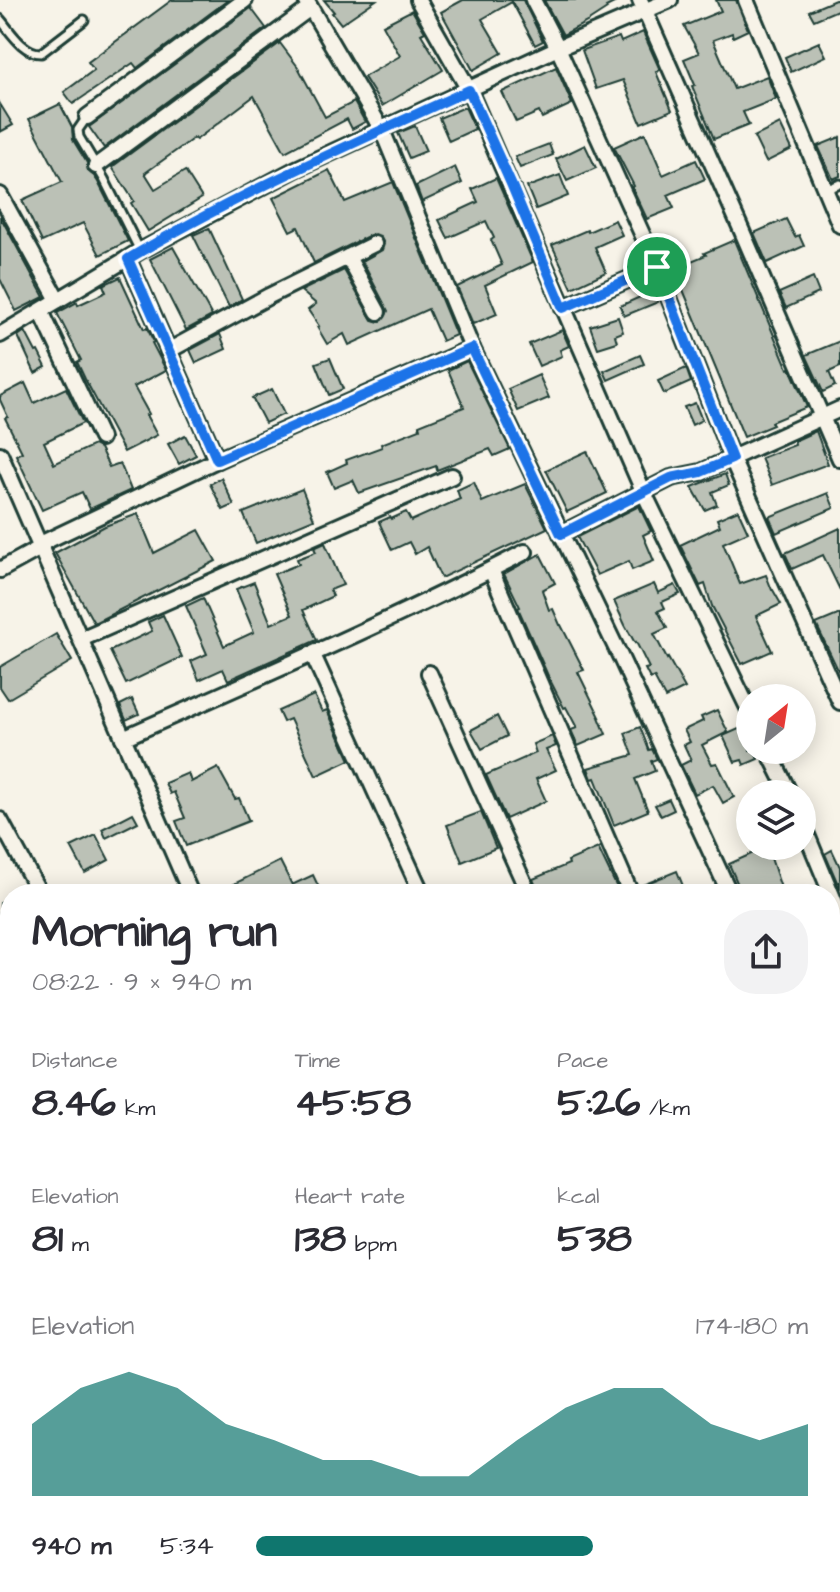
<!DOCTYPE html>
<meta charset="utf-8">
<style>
body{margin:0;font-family:"Architects Daughter",sans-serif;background:#f2f2f3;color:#2b2b33;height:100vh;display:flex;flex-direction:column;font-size:30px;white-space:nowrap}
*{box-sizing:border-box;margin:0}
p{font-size:26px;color:#7c7c81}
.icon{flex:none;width:44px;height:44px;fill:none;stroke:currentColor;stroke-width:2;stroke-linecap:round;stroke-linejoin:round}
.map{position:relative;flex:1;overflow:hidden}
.sheet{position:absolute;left:0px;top:884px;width:840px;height:708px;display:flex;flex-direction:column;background:#fff;border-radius:32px 32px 0 0;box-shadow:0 4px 20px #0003}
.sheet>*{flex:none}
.needle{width:52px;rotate:30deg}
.tools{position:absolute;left:736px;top:684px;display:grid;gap:16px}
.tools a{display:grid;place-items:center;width:80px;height:80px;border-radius:50%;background:#fff;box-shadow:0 4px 20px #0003;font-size:40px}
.pin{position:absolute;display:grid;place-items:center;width:68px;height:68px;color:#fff;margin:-34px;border:4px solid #fff;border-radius:50%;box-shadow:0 2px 8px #0007}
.round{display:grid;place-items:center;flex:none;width:84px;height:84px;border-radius:32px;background:#f2f2f3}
.headline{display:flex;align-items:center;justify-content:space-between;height:136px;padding:0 32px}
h1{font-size:44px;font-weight:700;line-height:60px}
.stats{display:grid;grid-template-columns:repeat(3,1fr);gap:12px;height:136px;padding:8px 32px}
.stats div{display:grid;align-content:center}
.stats b{font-size:40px;font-weight:700}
.stats small{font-size:22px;font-weight:400}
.stats p{font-size:22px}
.chart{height:224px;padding:16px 32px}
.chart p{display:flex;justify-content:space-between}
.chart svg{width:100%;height:144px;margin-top:8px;fill:#0f766e;opacity:.7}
ul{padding:0 32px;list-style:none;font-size:26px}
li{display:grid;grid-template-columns:128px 96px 1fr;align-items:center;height:60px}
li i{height:20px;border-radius:10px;background:#0f766e}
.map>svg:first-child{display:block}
</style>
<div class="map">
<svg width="840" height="1592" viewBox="0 0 840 1592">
<rect width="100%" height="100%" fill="#f7f3e8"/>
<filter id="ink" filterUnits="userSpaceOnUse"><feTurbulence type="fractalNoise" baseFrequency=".0125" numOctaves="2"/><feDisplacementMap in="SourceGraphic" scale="16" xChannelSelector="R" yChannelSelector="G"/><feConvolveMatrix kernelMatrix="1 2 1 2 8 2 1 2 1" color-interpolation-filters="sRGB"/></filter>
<g filter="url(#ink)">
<!-- building -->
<g fill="#bbc1b6" stroke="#1f3d34" stroke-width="2">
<path d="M172,0H228L137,68L133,63L73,104L64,92L94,70L88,62Z"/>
<path d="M324,0H376L341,24L332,13L334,12Z"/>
<path d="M463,0H523L543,41L535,45L512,2L482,19L502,53L473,70L441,12Z"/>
<path d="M544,0H620L606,7L607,9L587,22L563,35Z"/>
<path d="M716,0H736L748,30L733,37L732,33L713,40L734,89L767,76L776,99L743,112L749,125L714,139L692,86L695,85L684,59L699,53L684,26L721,11Z"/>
<path d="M835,0H837L840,9L814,20L809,11Z"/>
<path d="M251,8L266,28L104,148L89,127Z"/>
<path d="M412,10L425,32L421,34L443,70L382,106L364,77L400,56L383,25Z"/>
<path d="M643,32L660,70L656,72L672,110L641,123L623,80L596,89L582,50L619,37L621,42Z"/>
<path d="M819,42L826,56L791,72L785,57Z"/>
<path d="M280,43L298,67L325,117L354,102L365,122L352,129L347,119L285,152L254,96L196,140L194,138L145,173L155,189L185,171L202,198L148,231L131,203L134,201L112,167Z"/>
<path d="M556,67L572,104L542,118L539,112L516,122L502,92Z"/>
<path d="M0,104L13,125L0,132Z"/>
<path d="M60,104L72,127L73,140L87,163L88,171L94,176L98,182L128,241L100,255L83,223L42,242L22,200L62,182L29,119Z"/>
<path d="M465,107L475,129L449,141L439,118Z"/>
<path d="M780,124L792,149L766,162L754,137Z"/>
<path d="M415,126L426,151L409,158L398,133Z"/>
<path d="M645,133L663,175L696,160L705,179L668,195L674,208L647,219L632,187L634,186L614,147Z"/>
<path d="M840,137V176L833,179L818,146Z"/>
<path d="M549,144L553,155L520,168L515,157Z"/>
<path d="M585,145L596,168L567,181L556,159Z"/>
<path d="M455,167L462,183L422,202L416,186Z"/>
<path d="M329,170L345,202L393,182L456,335L442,341L428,309L349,345L344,334L327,344L317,327L319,326L308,310L316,304L301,291L344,270L372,320L379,322L383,320L388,311L362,261L382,250L384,244L380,236L375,234L370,235L314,263L298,227L290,231L273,198Z"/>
<path d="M560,175L568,196L536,209L527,187Z"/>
<path d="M496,178L533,262L485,285L497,314L473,324L457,287L502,265L491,240L494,238L486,221L448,238L439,220L478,202L472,189Z"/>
<path d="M0,216L44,297L16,311L0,279Z"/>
<path d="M786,219L795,237L799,235L804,246L767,263L754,233Z"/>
<path d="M615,220L622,235L595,247L606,272L572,288L552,245L587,230L588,232Z"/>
<path d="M209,228L242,299L229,307L193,235Z"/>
<path d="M734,240L788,369L790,368L807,407L771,422L773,425L744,437L674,268L706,255L704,253Z"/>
<path d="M173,247L212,316L186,330L150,259Z"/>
<path d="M120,277L144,329L147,328L154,342L152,343L166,370L134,387L149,414L146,415L157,435L124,452L85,379L77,362L81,360L57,313L77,302L78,305L106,292L103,285Z"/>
<path d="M813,278L819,293L786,308L779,293Z"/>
<path d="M653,291L658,302L624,316L620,306Z"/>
<path d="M618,317L623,332L615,335L617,342L598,348L590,326Z"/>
<path d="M562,330L569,346L560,350L562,356L539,366L529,344Z"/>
<path d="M25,331L36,352L38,351L46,367L35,373L18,336Z"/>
<path d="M220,334L226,349L196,363L190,350Z"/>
<path d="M840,341V367L829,372L835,386L823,392L806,355Z"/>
<path d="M640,355L644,364L608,380L604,371Z"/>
<path d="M330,358L343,389L329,395L316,363Z"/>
<path d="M467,361L510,449L494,456L490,449L437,470L436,466L359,493L353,480L334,488L327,472L347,463L346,460L382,447L381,444L420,429L419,425L464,407L448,370Z"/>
<path d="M686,368L691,382L664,394L658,381Z"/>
<path d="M539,375L549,398L518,411L508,389Z"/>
<path d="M25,383L34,403L66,388L83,423L44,442L54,464L94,445L100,448L109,467L120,463L131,490L90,509L82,492L42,510L16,455L22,452L5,418L8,417L0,400V396Z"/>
<path d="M272,389L284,414L265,423L252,398Z"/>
<path d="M695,403L702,420L692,425L684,407Z"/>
<path d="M816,431L828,464L772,485L761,458L795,445L794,441Z"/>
<path d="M185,435L196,455L179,464L168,444Z"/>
<path d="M587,451L607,493L567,512L546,470Z"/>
<path d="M725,474L729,485L712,492L717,505L705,510L692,487Z"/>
<path d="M221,478L234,505L223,510L210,484Z"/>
<path d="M474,482L482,502L525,484L547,528L441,578L427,547L415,554L409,542L392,550L379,522L390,517L391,519L406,512L411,521L460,499L457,490Z"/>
<path d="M302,489L314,519L256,543L243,513Z"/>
<path d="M828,493L834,508L776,533L769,517Z"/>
<path d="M639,506L651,531L643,535L654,561L632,570L629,561L597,575L577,537Z"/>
<path d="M738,510L748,532L723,543L740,584L766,575L772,590H773L781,604L756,616L772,651L742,664L712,606L705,584L700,586L680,545L720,526L717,519Z"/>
<path d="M138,514L154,553L199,530L216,561L94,623L55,553L105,526Z"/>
<path d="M840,528V590L823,555L792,569L785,553Z"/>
<path d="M325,543L343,585L330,590L333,596L303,610L317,640L228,680L223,669L199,680L191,661L207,654L186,606L203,598L224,646L254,632L236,589L254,582L271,624L292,615L274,574L299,564L297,559L316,552L314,548Z"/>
<path d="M540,554L555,583L542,590L549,610L553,609L560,625H561L584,670L578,672L600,717H599L606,734L578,746L571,730L577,728L566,707L564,708L549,678L518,608L520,607L504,574Z"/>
<path d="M654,584L658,593L675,585L680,594L662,602L665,608L658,611L667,628L654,634L667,659L668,658L685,688L665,698L654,677L650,679L645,669L649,668L636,642L635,643L625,625L614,601Z"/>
<path d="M840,614V674L816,624Z"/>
<path d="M163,615L182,657L126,684L110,651L152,631L148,622Z"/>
<path d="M56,634L72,661L8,699L0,687V667Z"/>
<path d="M314,695L322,712L327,710L350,760L316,776L290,719L283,722L278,711Z"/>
<path d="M132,699L139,714L126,720L120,705Z"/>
<path d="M717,710L728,732L702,745L712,764L717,763L734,797L723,803L713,785L695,794L681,765L691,760L684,745L690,742L684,730L703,721L701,717Z"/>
<path d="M497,716L507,736L482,749L471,730Z"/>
<path d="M750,724V750H754L758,759L744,765L742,760L735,762L723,736Z"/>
<path d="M640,727L649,750L652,749L657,759L651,761L655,771L635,779L648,811L614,825L595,778L592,779L588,768L633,755L625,733Z"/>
<path d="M552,736L556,746L546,750L556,770L536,779L546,801L506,819L486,775L536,753L533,744Z"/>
<path d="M218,768L235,799L239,798L249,821L186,846L176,821L185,818L174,792L170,794L165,783L188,773L191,782Z"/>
<path d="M669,799L674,810L661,816L655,805Z"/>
<path d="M481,812L496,848L462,862L447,825Z"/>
<path d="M133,813L138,822L106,838L102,829Z"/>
<path d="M96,835L109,860L85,873L71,847Z"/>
<path d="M769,846H793L771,858L783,894H742L729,864Z"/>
<path d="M598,848L620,894H539L533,879L569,864L568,861Z"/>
<path d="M832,850L840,867V889L825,854Z"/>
<path d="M280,861L292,885L313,875L322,894H214Z"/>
<path d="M677,871L683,886L664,894H643L640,886Z"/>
<path d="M10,898V917L0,922V903Z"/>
<path d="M840,939V975L830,978V943Z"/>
<path d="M0,1064L10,1083V1107L0,1112Z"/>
<path d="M840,1287V1359L830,1362V1290Z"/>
<path d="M840,1396V1473L830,1476V1399Z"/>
<path d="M1,1582H26L30,1592H5Z"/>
<path d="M50,1582H74L79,1592H55Z"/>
</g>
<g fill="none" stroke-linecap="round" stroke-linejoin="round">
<!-- lane casing -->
<g stroke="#1f3d34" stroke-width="13">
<g id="lane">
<path d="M0,19C11,32 23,53 41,53L84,20"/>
<path d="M87,117L78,130L79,137L104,179L140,251"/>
<path d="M825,190L840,184"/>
</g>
</g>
<!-- street casing -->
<g stroke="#1f3d34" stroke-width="20">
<g id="street">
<path d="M306,0L382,130L472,348L620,656L730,894"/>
<path d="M418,0L469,90L644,493L750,712"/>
<path d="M533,0L558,48L657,267L732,459L840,702"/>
<path d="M640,0L741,229L840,459"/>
<path d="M746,0L840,225"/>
<path d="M87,117L245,0"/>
<path d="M96,166L310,8"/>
<path d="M0,195L58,300"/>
<path d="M348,257L378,312"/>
<path d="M128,259L217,460"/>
<path d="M563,308L657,267"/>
<path d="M41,311L101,438"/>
<path d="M0,335L140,251L296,169L558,48L670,0"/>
<path d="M168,351L269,296L374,244"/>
<path d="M0,454L191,894"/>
<path d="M561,534L671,478L701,472L840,409"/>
<path d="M40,544L217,460L472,348"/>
<path d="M0,570L42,547"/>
<path d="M491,570L631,894"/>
<path d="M81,639L452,476"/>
<path d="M313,655L422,894"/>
<path d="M429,673L529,894"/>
<path d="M123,738C258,678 394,620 525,552"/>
<path d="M768,750L790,794"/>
<path d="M0,820L39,892"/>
<path d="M802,823L840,915"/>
<path d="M0,1031L10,1050"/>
<path d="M830,1060L840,1093"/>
<path d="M0,1235L10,1254"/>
<path d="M830,1272L840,1269"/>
<path d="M830,1386L840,1383"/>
<path d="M0,1501L10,1523"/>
<path d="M36,1582L41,1592"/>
<path d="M168,1582L173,1592"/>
<path d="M438,1582L441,1592"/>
<path d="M683,1582L688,1592"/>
<path d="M267,1592L278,1587"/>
</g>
</g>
<!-- secondary casing -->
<g stroke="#1f3d34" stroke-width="26">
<g id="secondary">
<path d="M830,922L840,917"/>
<path d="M0,1301L10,1296"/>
<path d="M830,1510L840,1506"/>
<path d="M564,1582L570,1592"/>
<path d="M635,1592L656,1582"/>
</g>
</g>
<!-- lane -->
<use href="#lane" stroke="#f7f3e8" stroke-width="7"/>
<!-- street -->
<use href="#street" stroke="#f7f3e8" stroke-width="14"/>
<!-- secondary -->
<use href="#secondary" stroke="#f7f3e8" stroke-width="20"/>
</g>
</g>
<g fill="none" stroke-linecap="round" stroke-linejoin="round" filter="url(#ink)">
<!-- route casing -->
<g stroke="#fff" stroke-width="16">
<path id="route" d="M469,90L512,186L563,308L657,267L732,459L701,472L671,478L561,534L472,348L217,460L128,259C237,194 354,143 469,90Z"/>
</g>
<!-- route -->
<use href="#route" stroke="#1a73e8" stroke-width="10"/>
</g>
</svg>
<div class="tools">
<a><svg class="needle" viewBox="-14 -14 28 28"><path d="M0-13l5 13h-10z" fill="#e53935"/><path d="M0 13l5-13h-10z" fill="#7c7c81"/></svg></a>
<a><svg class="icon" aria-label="layers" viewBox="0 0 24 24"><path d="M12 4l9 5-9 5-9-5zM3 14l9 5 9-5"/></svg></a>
</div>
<div class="pin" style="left:657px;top:267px;background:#1e9e55"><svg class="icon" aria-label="arrive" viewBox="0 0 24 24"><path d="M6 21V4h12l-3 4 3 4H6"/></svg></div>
<section class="sheet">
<div class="headline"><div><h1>Morning run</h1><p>08:22 · 9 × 940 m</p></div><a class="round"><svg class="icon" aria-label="share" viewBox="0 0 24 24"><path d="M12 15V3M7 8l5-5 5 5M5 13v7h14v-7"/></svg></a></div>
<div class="stats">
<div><p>Distance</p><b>8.46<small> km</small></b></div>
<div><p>Time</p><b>45:58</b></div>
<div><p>Pace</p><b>5:26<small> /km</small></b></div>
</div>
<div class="stats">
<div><p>Elevation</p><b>81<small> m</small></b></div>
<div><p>Heart rate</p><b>138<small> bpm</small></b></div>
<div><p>kcal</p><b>538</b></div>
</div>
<div class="chart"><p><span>Elevation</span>174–180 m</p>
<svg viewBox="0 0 160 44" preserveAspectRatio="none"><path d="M0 44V22L10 11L20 6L30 11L40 22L50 27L60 33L70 33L80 38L90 38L100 27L110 17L120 11L130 11L140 22L150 27L160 22V44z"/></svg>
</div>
<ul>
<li><b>940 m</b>5:34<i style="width:61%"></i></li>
</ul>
</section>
</div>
